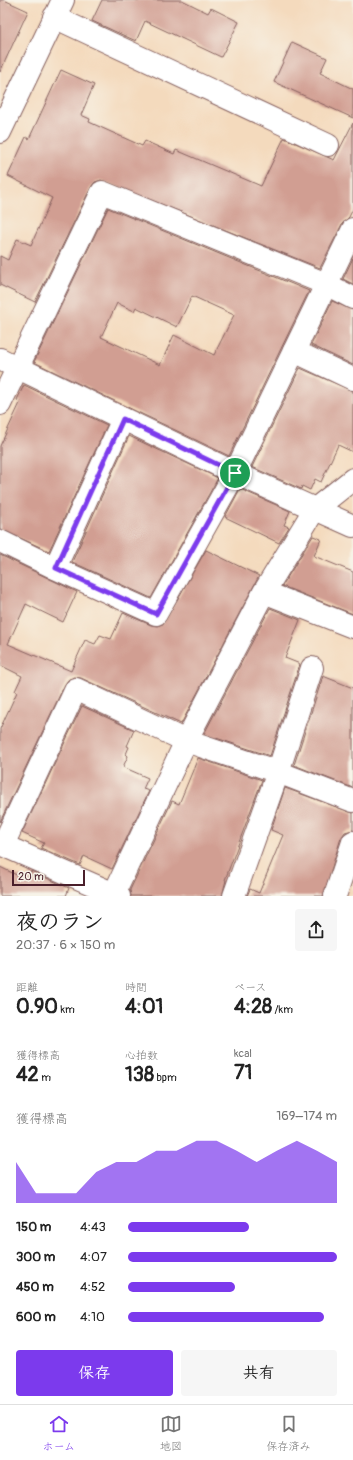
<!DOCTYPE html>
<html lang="ja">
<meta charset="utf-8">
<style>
body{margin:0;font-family:Pangolin,"Klee One",sans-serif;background:#f6f6f6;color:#222;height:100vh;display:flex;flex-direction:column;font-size:15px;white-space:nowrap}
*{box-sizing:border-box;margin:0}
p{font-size:13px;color:#767676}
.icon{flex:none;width:22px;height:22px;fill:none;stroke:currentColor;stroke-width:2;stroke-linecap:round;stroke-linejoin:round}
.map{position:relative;height:896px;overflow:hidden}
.details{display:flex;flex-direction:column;background:#fff;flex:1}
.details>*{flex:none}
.scale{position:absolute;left:12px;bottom:10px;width:73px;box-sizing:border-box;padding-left:4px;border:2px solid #4a1f2b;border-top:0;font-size:11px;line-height:14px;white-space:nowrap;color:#4a1f2b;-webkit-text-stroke:3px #f7f3e8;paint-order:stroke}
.pin{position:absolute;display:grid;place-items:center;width:34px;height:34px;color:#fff;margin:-17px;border:2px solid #fff;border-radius:50%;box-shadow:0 1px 4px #0007}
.round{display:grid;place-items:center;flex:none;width:42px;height:42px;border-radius:4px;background:#f6f6f6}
.summary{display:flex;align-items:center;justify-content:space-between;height:68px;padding:0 16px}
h1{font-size:22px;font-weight:700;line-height:30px}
.stats{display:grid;grid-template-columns:repeat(3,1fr);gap:6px;height:68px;padding:4px 16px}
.stats div{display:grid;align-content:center}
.stats b{font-size:20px;font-weight:700}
.stats small{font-size:11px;font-weight:400}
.stats p{font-size:11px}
.chart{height:112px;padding:8px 16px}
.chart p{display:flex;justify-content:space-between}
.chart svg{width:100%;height:72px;margin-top:4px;fill:#7c3aed;opacity:.7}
.button{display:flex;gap:8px;margin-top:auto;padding:8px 16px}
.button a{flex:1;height:46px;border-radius:4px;background:#7c3aed;color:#fff;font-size:16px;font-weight:700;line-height:46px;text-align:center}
.button a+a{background:#f6f6f6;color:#222}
ul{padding:0 16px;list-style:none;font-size:13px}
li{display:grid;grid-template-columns:64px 48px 1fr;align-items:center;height:30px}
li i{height:10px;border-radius:5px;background:#7c3aed}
.tab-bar{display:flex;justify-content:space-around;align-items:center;height:56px;border-top:1px solid #e0e0e0;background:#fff;font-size:11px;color:#767676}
.tab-bar a{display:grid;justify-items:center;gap:2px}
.tab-bar .current{color:#7c3aed}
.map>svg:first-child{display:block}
</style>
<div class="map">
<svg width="353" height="896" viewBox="0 0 353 896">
<rect width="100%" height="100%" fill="#f7f3e8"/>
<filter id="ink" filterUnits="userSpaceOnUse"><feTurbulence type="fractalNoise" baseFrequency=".025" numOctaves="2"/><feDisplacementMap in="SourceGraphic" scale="8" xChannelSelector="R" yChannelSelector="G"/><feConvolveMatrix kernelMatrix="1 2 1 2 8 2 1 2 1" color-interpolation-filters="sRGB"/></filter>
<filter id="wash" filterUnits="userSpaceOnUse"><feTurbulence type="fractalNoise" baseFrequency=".012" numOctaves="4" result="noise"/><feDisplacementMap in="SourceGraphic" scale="16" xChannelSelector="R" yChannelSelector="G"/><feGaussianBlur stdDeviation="0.9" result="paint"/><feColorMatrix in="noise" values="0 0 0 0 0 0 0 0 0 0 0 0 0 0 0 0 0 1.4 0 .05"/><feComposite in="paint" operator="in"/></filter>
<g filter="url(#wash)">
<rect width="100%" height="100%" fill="#f4dabd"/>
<g id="blocks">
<!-- building -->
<g fill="#d19e92" fill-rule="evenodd">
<path d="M0,0H4L28,11L0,72Z"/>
<path d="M102,0H182L208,13L211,8L239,22L221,57L145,21L136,41L92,21Z"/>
<path d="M292,42L327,58L320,73L353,89V118L274,82Z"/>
<path d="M61,70L94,85L81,115L90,119L89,122L142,146L145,141L174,154L176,150L261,186L284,138L334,160L353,123V209L349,217L342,224L320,268L101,180L95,182L91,187L35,302L0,285V256L8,260L17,239L31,245L52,198L8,176L26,137L29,139Z"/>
<path d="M108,208L309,291L229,456L34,362ZM192,296L234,315L214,355L174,335L160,365L101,337L117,303L134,311L136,307L177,327Z"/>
<path d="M353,258V284L343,279Z"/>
<path d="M332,301L353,310V365L311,345Z"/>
<path d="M300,368L353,391V452L338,445L321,482L315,479L310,490L302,486L301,489L252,467Z"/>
<path d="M24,385L107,425L49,551L0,529V446L21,401L17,400Z"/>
<path d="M129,436L218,478L151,598L72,562Z"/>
<path d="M240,489L290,511L284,525L289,527L279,543L225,517Z"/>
<path d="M313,536L321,539L314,556L353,572V614L282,586Z"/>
<path d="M206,550L259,576L181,724L81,678L75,677L69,679L65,684L0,822V729L17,692L15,691L22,676L0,665V555L77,592L63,622L26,604L8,644L71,671L85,640L95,644L100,635L111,639L123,613L151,625L157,626L163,624Z"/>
<path d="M270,608L300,620L285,658L300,664L270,756L204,734Z"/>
<path d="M323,676L353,688V788L294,765Z"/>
<path d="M82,706L134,730L127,746L129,747L126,754L128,756L123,767L148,778L143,789L149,791L112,869L84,856L80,865L41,848L44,843L22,833Z"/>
<path d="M198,758L262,780L225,880H226L222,896H131L130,890L172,801L179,804Z"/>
<path d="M285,788L353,813V830L345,832L341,838L323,896H247L250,889L259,893L283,835L271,830Z"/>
<path d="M0,867L27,880L31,871L69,888L66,896H0Z"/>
</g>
</g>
</g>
<g filter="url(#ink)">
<use href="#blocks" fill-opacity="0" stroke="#86605e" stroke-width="1"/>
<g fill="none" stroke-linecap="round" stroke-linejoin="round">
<!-- minor casing -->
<g stroke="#86605e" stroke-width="24">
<g id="minor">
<path d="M54,17L328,145"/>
<path d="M0,132L63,0"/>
<path d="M294,351L353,379"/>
<path d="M0,359L235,473L353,526"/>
<path d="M0,404L102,192L326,284L353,298"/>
<path d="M123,419L55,568L156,614L235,473L353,229"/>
<path d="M0,541L55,568"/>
<path d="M264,592L353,627"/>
<path d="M0,844L119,896"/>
<path d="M3,845L76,689L186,741L278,772L353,801"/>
<path d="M114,894L186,741L264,592L314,510L353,479"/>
<path d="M234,896L278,772L312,668"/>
<path d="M335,896L353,842"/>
</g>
</g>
<!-- minor -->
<use href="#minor" stroke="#fff" stroke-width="22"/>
</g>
</g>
<g fill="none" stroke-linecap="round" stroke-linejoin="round" filter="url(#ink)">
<!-- route casing -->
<g stroke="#fff" stroke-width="8">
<path id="route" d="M123,419L235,473L156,614L56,568Z"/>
</g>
<!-- route -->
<use href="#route" stroke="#7c3aed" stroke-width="5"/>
</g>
</svg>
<div class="scale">20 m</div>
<div class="pin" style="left:235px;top:473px;background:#1e9e55"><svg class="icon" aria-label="arrive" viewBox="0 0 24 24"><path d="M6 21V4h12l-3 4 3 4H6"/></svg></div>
</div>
<section class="details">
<div class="summary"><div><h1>夜のラン</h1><p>20:37 · 6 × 150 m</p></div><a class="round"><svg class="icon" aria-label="share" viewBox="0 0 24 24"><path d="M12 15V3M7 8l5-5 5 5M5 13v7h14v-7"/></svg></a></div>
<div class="stats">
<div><p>距離</p><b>0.90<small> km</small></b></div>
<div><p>時間</p><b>4:01</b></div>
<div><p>ペース</p><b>4:28<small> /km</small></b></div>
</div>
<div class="stats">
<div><p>獲得標高</p><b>42<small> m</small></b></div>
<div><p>心拍数</p><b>138<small> bpm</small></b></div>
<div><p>kcal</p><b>71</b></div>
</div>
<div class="chart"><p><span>獲得標高</span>169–174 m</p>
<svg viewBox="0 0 160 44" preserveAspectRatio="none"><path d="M0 44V19L10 38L20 38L30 38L40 25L50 19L60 19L70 12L80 12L90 6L100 6L110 12L120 19L130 12L140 6L150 12L160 19V44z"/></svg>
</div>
<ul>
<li><b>150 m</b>4:43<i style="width:58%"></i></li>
<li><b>300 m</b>4:07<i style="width:100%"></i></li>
<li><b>450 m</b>4:52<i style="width:51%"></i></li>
<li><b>600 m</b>4:10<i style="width:94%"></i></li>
</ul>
<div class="button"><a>保存</a><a>共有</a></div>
</section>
<nav class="tab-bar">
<a class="current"><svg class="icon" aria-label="home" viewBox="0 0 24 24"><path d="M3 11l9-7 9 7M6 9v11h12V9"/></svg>ホーム</a>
<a><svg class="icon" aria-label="map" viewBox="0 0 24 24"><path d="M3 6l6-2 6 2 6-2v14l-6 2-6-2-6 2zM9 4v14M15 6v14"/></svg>地図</a>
<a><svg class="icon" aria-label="saved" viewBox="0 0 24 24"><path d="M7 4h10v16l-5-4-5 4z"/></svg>保存済み</a>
</nav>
